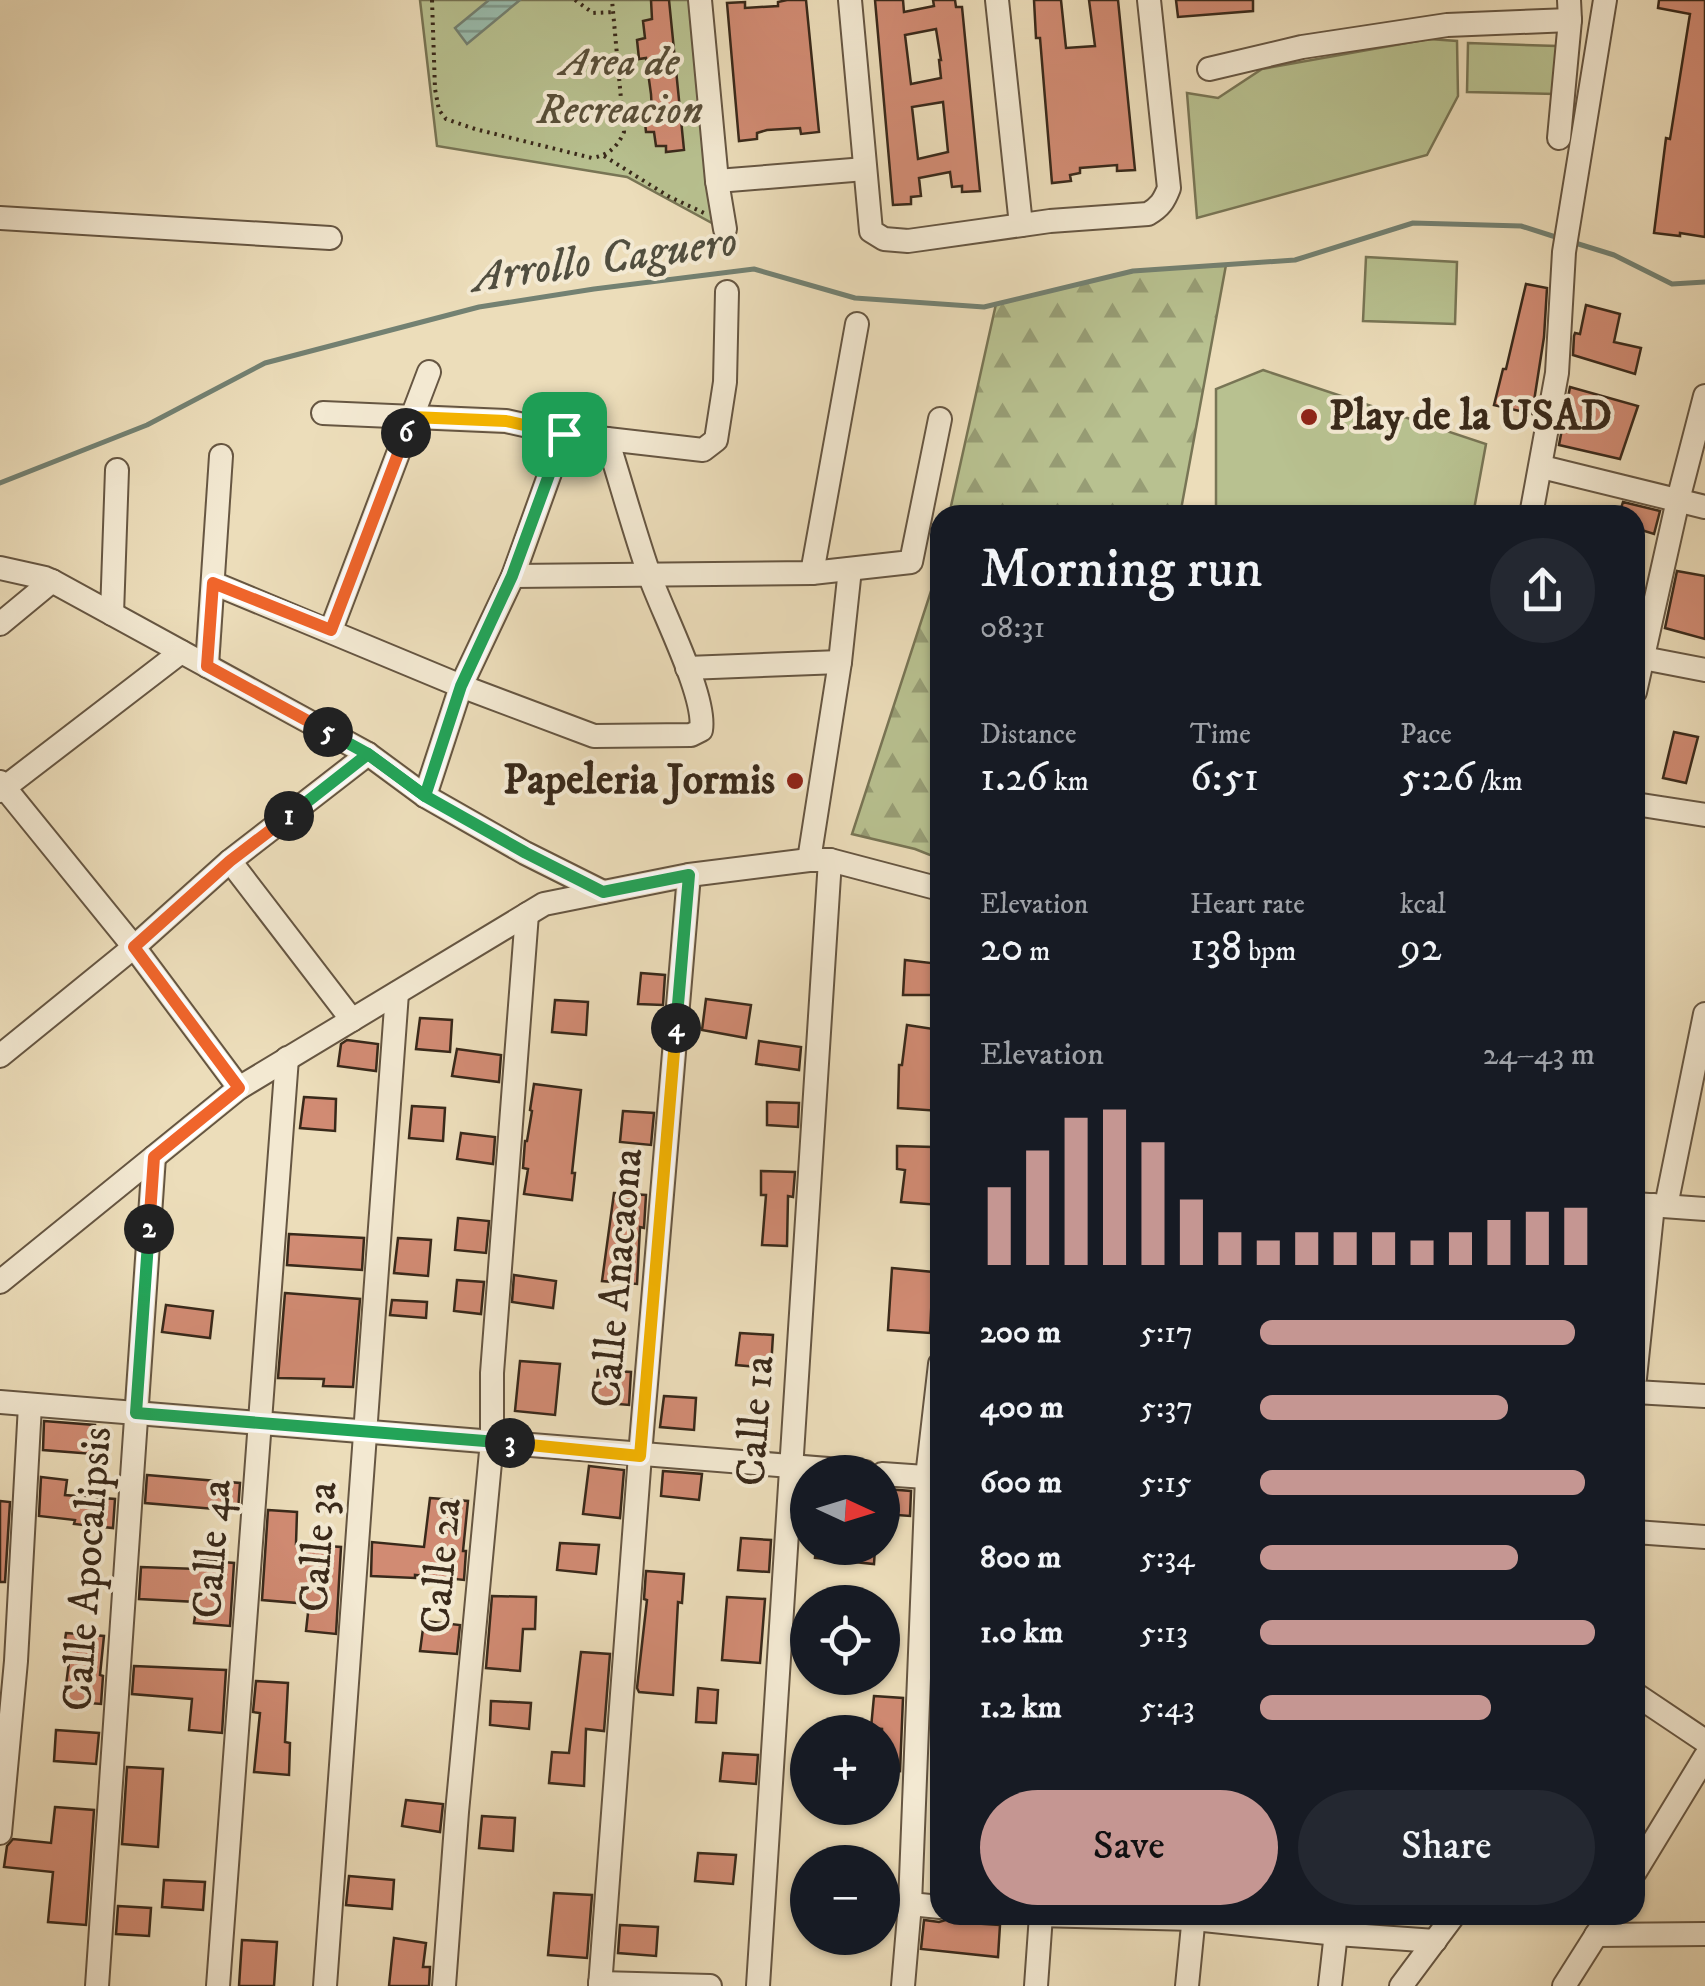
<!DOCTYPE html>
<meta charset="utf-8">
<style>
body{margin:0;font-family:"IM FELL DW Pica",serif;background:#242831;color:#f1f3f6;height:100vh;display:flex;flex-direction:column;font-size:38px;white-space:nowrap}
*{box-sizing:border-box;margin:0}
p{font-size:32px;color:#9ea1a6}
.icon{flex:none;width:55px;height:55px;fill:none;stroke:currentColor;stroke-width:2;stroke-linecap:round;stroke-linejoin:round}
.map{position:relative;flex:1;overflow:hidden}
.details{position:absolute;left:930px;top:505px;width:715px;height:1420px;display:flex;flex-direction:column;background:#171b24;border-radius:30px;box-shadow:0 2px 8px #0004}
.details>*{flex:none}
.needle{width:65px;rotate:94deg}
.controls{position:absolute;left:790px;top:1455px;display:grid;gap:20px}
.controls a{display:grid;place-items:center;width:110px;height:110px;border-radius:50%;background:#171b24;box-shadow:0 2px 8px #0004;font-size:50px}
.pin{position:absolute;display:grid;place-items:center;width:85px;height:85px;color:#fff;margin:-42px;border-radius:20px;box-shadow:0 5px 15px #0006}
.km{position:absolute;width:50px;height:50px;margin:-25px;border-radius:50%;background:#222;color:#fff;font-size:28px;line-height:50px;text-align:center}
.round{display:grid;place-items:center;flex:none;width:105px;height:105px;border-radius:52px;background:#242831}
.head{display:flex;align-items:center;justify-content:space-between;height:170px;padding:0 50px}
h1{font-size:55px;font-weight:600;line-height:75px}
.metrics{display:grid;grid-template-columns:repeat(3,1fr);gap:15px;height:170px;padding:10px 50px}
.metrics div{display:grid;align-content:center}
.metrics b{font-size:42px;font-weight:600}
.metrics small{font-size:28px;font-weight:400}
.metrics p{font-size:28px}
.chart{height:280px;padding:20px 50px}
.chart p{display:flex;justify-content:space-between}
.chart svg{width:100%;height:180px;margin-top:10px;stroke:#c59692;stroke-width:6}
.primary-button{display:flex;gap:20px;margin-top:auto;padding:20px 50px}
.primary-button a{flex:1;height:115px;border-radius:60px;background:#c59692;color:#111;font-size:40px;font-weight:600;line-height:115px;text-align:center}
.primary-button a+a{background:#242831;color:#f1f3f6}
ul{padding:0 50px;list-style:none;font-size:32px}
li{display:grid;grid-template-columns:160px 120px 1fr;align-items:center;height:75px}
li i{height:25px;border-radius:12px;background:#c59692}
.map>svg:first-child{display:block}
</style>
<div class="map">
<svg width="1705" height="1986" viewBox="0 0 1705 1986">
<defs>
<pattern id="forest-firs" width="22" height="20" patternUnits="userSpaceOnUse" patternTransform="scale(2.5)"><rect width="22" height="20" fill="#b8c190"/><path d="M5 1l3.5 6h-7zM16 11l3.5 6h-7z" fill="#979d75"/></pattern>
<pattern id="water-rules" width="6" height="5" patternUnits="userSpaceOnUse" patternTransform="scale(2.5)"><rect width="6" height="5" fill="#99bcad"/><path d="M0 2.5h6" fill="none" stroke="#7e998c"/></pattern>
</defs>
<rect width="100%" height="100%" fill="#ecddba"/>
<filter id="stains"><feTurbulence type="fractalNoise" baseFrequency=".002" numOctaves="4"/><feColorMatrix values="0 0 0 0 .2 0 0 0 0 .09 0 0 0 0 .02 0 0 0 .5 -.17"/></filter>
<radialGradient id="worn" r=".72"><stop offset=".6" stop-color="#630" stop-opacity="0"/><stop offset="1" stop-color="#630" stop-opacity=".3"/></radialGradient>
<!-- forest -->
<g fill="url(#forest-firs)" stroke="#787555" stroke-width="2.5">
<path d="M1226,265L1180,515H949L996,304L1133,271Z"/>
<path d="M940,556V859L915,849L852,834L934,582Z"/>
</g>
<!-- park -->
<g fill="#b8c190" stroke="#787555" stroke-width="2.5">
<path d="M420,0H700L723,229L627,177L437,146Z"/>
<path d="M1429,39L1457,41L1458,96L1427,155L1197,218L1187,93L1218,98L1262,69Z"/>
<path d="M1468,43L1557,46L1555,94L1467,92Z"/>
<path d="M1366,257L1457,262L1455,324L1363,321Z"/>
<path d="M1263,370L1486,444L1473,515H1216V389Z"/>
</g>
<!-- water -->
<path fill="url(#water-rules)" stroke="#738172" stroke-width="2.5" d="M489,0H520L467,44L455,28Z"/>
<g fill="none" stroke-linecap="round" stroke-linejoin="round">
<!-- stream -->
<g stroke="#738172" stroke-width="5">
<path d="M1572,242L1614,255L1672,284L1705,282"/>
<path d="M0,483L147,425L265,363L479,307L594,289L754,269L855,298L984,307L1133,271L1295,260L1413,223L1521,226L1562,239"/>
</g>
</g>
<!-- building -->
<g fill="#d18b73" stroke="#39291a" stroke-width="2.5" fill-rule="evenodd">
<path d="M651,0H669L684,150L666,152V146H656L654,132H646L644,113L652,112L651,94L646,58L639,59L637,40L645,38L643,21L652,19Z"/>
<path d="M787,0H806L819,132L801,134L800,128L767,130L757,133V139L739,141L727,3L745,2V8L778,6V2Z"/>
<path d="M875,0H903L904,12L934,6L933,0H955L956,7H962L980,191L962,192V186L952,187L950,172L919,178L921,196L911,197V204L893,205ZM936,29L941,60H939L941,78L911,84L905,35ZM943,102L948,152L918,159L912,107Z"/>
<path d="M1034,0H1061L1066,48L1095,46L1089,0H1118L1135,170L1117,171V165L1080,168V173L1070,175L1071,181L1052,183L1040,38H1036Z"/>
<path d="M1176,0H1253V11L1178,17Z"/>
<path d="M1659,0H1705V237L1680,233V236L1654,233L1666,138L1670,139L1690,14L1658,8Z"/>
<path d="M1526,284L1547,288L1544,337L1532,414L1494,405L1503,369H1506Z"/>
<path d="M1586,305L1620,314L1614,342L1641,348L1635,374L1573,355L1574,336L1575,333L1580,334Z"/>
<path d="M1570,387L1638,406L1620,459L1559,445Z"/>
<path d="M1623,502L1660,511L1654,534L1635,528V515H1619Z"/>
<path d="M1677,571L1705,576V639L1665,628Z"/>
<path d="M1674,732L1698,737L1686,783L1663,778Z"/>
<path d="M905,960L940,964V995H903Z"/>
<path d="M641,973L665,975L663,1005L638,1004Z"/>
<path d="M706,999L751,1005L746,1038L702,1030Z"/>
<path d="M555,1000L588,1002L586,1035L552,1032Z"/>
<path d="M420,1018L452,1020L450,1052L416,1049Z"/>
<path d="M907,1025L940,1030V1111L898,1108L899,1065H902Z"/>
<path d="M347,1040L378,1044L376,1071L338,1066L341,1044Z"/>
<path d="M759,1041L801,1047L799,1070L756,1064Z"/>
<path d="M457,1049L501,1055L499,1082L452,1076Z"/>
<path d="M534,1084L581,1090L572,1173H575L572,1200L524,1194L528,1169L523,1168L525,1141H527L532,1111L530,1110Z"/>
<path d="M304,1097L336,1099L335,1131L300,1128Z"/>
<path d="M767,1102L799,1103L798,1127L767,1125Z"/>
<path d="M412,1106L445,1108L443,1141L409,1138Z"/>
<path d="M623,1111L654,1113L651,1145L620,1142Z"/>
<path d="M461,1133L495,1137L493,1164L457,1159Z"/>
<path d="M897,1146L933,1147L932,1177H940V1205L901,1202L905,1170L897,1169Z"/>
<path d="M761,1171L795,1172L793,1197L788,1196L787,1246L762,1245L766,1195H761Z"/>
<path d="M614,1193L646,1195L644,1228L640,1227L637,1284L602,1281Z"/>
<path d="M458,1218L489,1221L486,1253L455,1250Z"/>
<path d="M289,1234L364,1238L362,1270L287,1265Z"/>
<path d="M398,1238L431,1240L428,1276L394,1273Z"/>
<path d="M892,1268L933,1272L930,1333L888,1330Z"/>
<path d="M514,1275L556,1281L553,1308L512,1302Z"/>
<path d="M457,1280L484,1282L481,1314L454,1311Z"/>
<path d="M285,1293L360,1299L353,1387L323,1386L324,1379L278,1378Z"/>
<path d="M392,1300L427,1302L426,1318L390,1315Z"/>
<path d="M166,1305L213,1311L210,1338L162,1332Z"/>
<path d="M740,1333L773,1335L771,1368L736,1365Z"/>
<path d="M520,1361L560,1364L555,1415L515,1411Z"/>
<path d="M598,1370L631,1372L629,1405L595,1402Z"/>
<path d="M664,1396L696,1398L694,1430L660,1427Z"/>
<path d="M44,1421L95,1425L93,1454L43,1450Z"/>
<path d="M589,1466L624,1470L620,1518L583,1514Z"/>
<path d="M663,1471L702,1474L699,1500L661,1496Z"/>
<path d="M147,1475L240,1483L238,1511L145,1503Z"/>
<path d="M41,1477L67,1480L65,1495L115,1499L113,1528L74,1524L75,1520L39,1516Z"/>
<path d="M886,1489L911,1491L910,1516L884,1514Z"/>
<path d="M430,1498L468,1501L463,1551H466L464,1580L415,1575V1578L371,1576L372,1542L424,1547Z"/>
<path d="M0,1501L10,1502L5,1582H0Z"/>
<path d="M268,1510L297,1512L296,1544L341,1547L336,1634L306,1631L309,1604L262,1600Z"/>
<path d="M741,1538L771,1540L769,1572L738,1570Z"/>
<path d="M560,1543L599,1545L596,1574L557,1570Z"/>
<path d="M816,1548H875L874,1564L815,1558Z"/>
<path d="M199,1560L234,1563L230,1626L194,1623L197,1602L139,1599L141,1567L198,1569Z"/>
<path d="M646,1571L684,1574L682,1603L678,1602L673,1695L639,1692L637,1688L647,1600L644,1599Z"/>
<path d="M492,1596L536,1597L535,1629H523L520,1671L486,1668Z"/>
<path d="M727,1597L765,1599L760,1663L722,1660Z"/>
<path d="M424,1621L460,1625L457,1654L420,1651Z"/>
<path d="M66,1633L104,1636L100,1675L103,1676L101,1704L64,1701L69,1662L62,1661Z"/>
<path d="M581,1652L610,1654L604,1731L586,1729L584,1786L549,1783L552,1752L569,1753Z"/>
<path d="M134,1666L226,1670L222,1733L189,1730L192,1699L132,1694Z"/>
<path d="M256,1681L288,1683L285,1742L290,1743L289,1775L254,1772L260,1713L253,1712Z"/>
<path d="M698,1688L718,1690L716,1723L696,1722Z"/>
<path d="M874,1696L903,1698L900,1771L882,1769V1729L871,1728Z"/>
<path d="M491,1701L531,1703L529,1729L490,1725Z"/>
<path d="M56,1730L99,1733L96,1764L54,1761Z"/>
<path d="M723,1753L758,1755L756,1784L720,1781Z"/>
<path d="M127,1767L163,1769L158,1847L122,1844Z"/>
<path d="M406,1800L443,1804L440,1832L402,1826Z"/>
<path d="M55,1807L94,1810L86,1925L48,1922L53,1872L4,1867L7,1846L13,1839L51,1843Z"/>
<path d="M482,1816L515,1818L513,1851L479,1848Z"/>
<path d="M698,1853L736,1855L733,1884L695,1881Z"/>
<path d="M349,1876L394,1880L392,1909L346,1905Z"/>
<path d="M164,1880L205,1882L203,1910L162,1907Z"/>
<path d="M554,1893L592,1895L587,1958L548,1955Z"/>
<path d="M118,1906L151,1908L149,1936L116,1934Z"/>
<path d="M949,1919H956V1922L1000,1925L998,1957L921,1949L924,1920L939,1922Z"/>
<path d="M620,1925L658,1927L656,1956L618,1953Z"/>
<path d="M394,1938L426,1943L423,1967H430L429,1986H389Z"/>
<path d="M242,1940L277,1942L274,1986H239Z"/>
</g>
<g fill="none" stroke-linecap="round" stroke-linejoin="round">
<!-- minor casing -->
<g stroke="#665642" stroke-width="26">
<g id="minor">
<path d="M700,0L717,181L725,229"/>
<path d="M850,0L871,231L884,239L908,241L1050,221L1148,214C1160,207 1164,201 1169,188L1149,0"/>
<path d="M997,0L1021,225"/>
<path d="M1209,69L1302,47L1447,25L1570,20"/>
<path d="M1559,138L1570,20L1569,0"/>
<path d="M717,181L865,169"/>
<path d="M0,218L330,238"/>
<path d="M323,413L506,421L564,434L703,450L716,440L725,382L727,292"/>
<path d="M1542,467L1705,507"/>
<path d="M1531,515L1557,373L1564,252L1605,0"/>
<path d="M0,568L45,578L52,581L368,754L425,796L525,853L603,892"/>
<path d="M812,573L857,324"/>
<path d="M513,576L812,573L911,562L940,419"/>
<path d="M213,583L461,686L594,736L691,735L701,730C707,696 660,608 648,571C633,527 621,483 607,439"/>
<path d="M112,614L117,470"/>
<path d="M0,624L52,581"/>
<path d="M331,630L429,372"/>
<path d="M1643,658L1705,670"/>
<path d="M207,666L221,456"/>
<path d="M687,668L840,662"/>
<path d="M1635,692L1678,500L1705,396"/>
<path d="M0,782L134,947L239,1088"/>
<path d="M0,791L181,652"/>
<path d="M425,796L461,686L513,576L564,434"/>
<path d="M1635,804L1705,815"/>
<path d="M809,860L840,662L850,569"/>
<path d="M230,861L352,1020"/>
<path d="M0,1056L134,947L230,861L368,754"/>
<path d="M1635,1204L1705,1209"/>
<path d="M1666,1206L1705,1014"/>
<path d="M0,1282L239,1088L544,904L689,875L809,860H830L940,889"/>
<path d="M1635,1378L1653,1205"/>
<path d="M1635,1392L1705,1396"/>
<path d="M0,1402L865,1472"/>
<path d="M882,1474L940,1478"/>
<path d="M1635,1532L1705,1537"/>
<path d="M1635,1694L1705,1741"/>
<path d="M0,1833L16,1661L30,1405"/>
<path d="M1635,1872L1705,1757"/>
<path d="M910,1904L940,1907"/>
<path d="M1037,1915L1194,1919L1337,1934L1435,1941"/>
<path d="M1596,1935L1705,1934"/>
<path d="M600,1983L710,1986"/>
<path d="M97,1986L154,1157"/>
<path d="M218,1986L287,1058"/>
<path d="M325,1986L397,993"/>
<path d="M444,1986L457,1812L492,1441V1373L527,914"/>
<path d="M600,1986L640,1455L689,875"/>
<path d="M758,1986L830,860"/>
<path d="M903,1986L910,1904L927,1477L940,1364"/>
<path d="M1036,1986L1041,1915"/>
<path d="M1187,1986L1194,1915"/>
<path d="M1330,1986L1338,1915"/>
<path d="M1401,1986L1454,1915"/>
<path d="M1564,1986L1609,1915"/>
</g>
</g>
<!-- path -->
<g stroke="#39291a" stroke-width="4" stroke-dasharray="2.5 5" stroke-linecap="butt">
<path d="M432,0L435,89L439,110L446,119L475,129L592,158C608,155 617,148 624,132L612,0"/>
<path d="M575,0L593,13L614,12"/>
<path d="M604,156L668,196L704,213"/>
</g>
<!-- minor -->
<use href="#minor" stroke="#f3e9d2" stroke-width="22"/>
</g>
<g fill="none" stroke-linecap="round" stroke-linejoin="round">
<!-- split-1 casing -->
<g stroke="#fff" stroke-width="20">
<path id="split-1" d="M289,816L368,754L425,796L461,686L512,576L564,434"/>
</g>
<!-- split-2 casing -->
<g stroke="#fff" stroke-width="20">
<path id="split-2" d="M149,1229L154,1157L239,1088L134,947L230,861L289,816"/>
</g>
<!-- split-3 casing -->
<g stroke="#fff" stroke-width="20">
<path id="split-3" d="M149,1229L136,1413L510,1443"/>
</g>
<!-- split-4 casing -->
<g stroke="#fff" stroke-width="20">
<path id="split-4" d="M510,1443L640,1456L676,1028"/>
</g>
<!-- split-5 casing -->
<g stroke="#fff" stroke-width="20">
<path id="split-5" d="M328,732L368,754L425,796L526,853L603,892L689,875L676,1028"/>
</g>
<!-- split-6 casing -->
<g stroke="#fff" stroke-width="20">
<path id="split-6" d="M328,732L207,666L213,583L331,630L406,433"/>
</g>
<!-- split-7 casing -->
<g stroke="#fff" stroke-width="20">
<path id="split-7" d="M406,433L412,417L506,421L564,434"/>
</g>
<!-- split-1 -->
<use href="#split-1" stroke="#22a559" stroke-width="12"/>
<!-- split-2 -->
<use href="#split-2" stroke="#f0652b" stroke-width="12"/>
<!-- split-3 -->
<use href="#split-3" stroke="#22a559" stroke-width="12"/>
<!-- split-4 -->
<use href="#split-4" stroke="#f5b400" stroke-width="12"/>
<!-- split-5 -->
<use href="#split-5" stroke="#22a559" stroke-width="12"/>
<!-- split-6 -->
<use href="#split-6" stroke="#f0652b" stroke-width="12"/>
<!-- split-7 -->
<use href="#split-7" stroke="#f5b400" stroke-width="12"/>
</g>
<!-- markers -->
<g fill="#8f2418" stroke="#f3e9d2" stroke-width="4">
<circle cx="1309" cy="417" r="10"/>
<circle cx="795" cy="781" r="10"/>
</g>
<g text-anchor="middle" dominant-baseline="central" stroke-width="8" stroke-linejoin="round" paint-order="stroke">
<!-- park labels -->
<g font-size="42" font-style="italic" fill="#594f38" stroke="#f3e9d2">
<text x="620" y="63">Area de<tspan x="620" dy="48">Recreacion</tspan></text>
</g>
<!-- poi labels -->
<g font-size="42" font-weight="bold" fill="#39291a" stroke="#f3e9d2" text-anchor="start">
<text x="1329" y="417">Play de la USAD</text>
<text x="775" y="781" text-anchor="end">Papeleria Jormis</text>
</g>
<!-- street labels -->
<g font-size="42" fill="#39291a" stroke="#f3e9d2">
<text transform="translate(618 1278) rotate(-85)">Calle Anacaona</text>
<text transform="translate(756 1421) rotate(-86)">Calle 1a</text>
<text transform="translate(319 1547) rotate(-86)">Calle 3a</text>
<text transform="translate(213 1549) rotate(-86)">Calle 4a</text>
<text transform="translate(442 1566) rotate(-85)">Calle 2a</text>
<text transform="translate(88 1569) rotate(-86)">Calle Apocalipsis</text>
</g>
<!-- water labels -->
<g font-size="45" font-style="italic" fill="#514e3f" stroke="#f3e9d2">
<text transform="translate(605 260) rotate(-8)">Arrollo Caguero</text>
</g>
</g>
<rect width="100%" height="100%" filter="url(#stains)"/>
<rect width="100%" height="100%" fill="url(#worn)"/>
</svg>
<div class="controls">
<a><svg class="needle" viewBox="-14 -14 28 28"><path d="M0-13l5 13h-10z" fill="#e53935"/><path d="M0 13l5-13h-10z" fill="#9ea1a6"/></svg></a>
<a><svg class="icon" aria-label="locate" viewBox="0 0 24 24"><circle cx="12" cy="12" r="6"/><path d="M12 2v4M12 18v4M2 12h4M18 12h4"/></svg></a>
<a>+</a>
<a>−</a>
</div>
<div class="pin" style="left:564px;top:434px;background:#1e9e55"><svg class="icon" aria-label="arrive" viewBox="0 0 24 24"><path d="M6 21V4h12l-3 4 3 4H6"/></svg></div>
<b class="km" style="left:289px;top:816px">1</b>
<b class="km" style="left:149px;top:1229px">2</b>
<b class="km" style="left:510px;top:1443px">3</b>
<b class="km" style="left:676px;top:1028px">4</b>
<b class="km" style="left:328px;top:732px">5</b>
<b class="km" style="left:406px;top:433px">6</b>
<section class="details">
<div class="head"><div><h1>Morning run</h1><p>08:31</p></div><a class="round"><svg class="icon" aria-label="share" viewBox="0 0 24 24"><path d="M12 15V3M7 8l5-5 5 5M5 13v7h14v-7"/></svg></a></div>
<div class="metrics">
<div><p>Distance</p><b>1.26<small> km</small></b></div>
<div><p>Time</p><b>6:51</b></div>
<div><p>Pace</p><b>5:26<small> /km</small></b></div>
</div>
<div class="metrics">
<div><p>Elevation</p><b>20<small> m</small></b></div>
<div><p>Heart rate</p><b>138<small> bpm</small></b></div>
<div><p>kcal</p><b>92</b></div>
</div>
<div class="chart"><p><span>Elevation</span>24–43 m</p>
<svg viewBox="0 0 160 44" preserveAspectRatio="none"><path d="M5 44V25M15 44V16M25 44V8M35 44V6M45 44V14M55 44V28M65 44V36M75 44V38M85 44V36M95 44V36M105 44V36M115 44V38M125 44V36M135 44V33M145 44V31M155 44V30"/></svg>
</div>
<ul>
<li><b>200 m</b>5:17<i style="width:94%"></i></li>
<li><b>400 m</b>5:37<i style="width:74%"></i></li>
<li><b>600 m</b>5:15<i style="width:97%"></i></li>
<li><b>800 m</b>5:34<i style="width:77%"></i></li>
<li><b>1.0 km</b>5:13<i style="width:100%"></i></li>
<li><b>1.2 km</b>5:43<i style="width:69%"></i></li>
</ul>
<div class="primary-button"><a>Save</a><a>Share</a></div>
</section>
</div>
